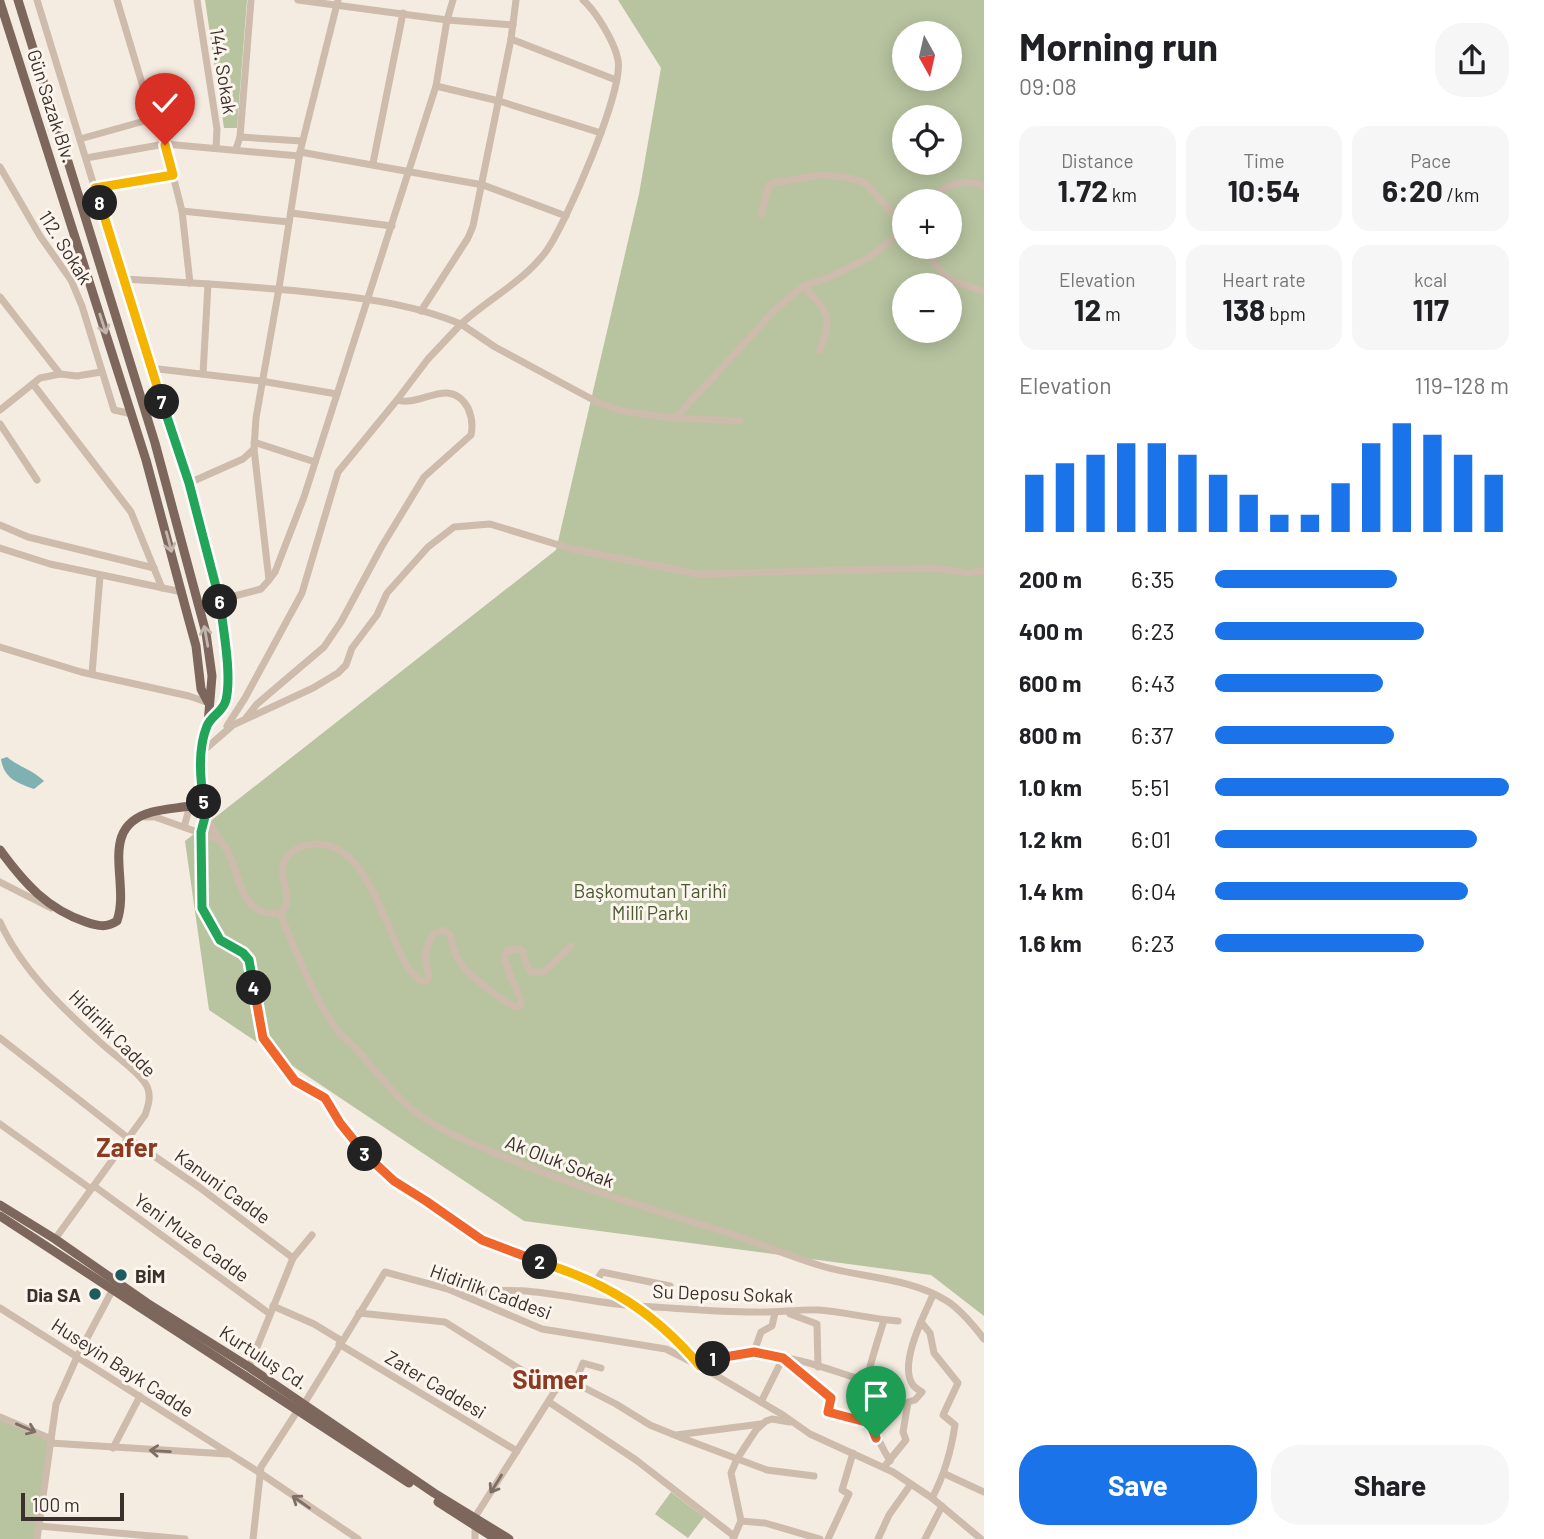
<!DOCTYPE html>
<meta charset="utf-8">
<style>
body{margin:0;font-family:Barlow,sans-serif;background:#f6f6f6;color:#202124;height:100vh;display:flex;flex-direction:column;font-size:26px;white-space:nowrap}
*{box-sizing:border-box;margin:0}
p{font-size:23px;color:#757577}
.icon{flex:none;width:38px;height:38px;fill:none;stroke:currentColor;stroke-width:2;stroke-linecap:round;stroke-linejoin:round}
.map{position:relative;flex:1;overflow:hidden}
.side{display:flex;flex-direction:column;background:#fff;width:560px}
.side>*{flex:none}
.needle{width:46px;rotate:172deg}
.tools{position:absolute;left:892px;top:21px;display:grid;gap:14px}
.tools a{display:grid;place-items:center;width:70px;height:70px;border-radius:50%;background:#fff;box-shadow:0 4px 18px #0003;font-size:35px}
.scale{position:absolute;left:21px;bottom:18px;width:103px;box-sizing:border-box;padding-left:7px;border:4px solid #3b302b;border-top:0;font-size:19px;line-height:24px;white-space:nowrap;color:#3b302b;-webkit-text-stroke:5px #fbf5ee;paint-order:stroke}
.pin{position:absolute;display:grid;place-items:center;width:60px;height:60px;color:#fff;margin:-72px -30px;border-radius:50% 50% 50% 0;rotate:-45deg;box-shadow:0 0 7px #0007}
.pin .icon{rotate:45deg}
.km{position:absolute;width:35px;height:35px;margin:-18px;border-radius:50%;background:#222;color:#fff;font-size:19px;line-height:35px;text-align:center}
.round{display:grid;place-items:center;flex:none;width:74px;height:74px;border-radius:28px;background:#f6f6f6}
.head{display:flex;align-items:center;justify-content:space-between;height:119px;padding:0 35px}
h1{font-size:38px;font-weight:700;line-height:52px}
.figures{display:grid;grid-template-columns:repeat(3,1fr);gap:10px;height:119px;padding:7px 35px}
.figures div{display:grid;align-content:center;border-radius:18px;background:#f6f6f6;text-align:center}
.figures b{font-size:30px;font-weight:700}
.figures small{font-size:19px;font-weight:400}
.figures p{font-size:19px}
.chart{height:196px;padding:14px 35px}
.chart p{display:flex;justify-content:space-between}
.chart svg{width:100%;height:126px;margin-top:7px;stroke:#1a73e8;stroke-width:6}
.primary-button{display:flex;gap:14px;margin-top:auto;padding:14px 35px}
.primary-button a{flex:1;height:80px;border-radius:28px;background:#1a73e8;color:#fff;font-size:28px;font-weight:700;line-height:80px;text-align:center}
.primary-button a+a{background:#f6f6f6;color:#202124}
ul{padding:0 35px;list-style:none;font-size:23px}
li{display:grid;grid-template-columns:112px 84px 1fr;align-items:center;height:52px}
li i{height:18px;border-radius:9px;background:#1a73e8}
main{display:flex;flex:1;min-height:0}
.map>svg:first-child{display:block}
</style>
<main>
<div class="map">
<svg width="984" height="1539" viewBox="0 0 984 1539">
<rect width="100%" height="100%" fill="#f4ebe1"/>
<!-- green -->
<g fill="#b8c4a0" fill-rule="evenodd">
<path d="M205,0H247L237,128H224Z"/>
<path d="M618,0H984V1316L931,1275L524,1221L209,1010L185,841L556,550L639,194L661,68ZM905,33H950V79H905ZM905,117H950V163H905ZM905,201H950V247H905ZM905,285H950V331H905Z"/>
<path d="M0,1417L51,1439L37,1539H0Z"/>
<path d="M671,1492L704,1517L688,1538L655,1514Z"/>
</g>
<!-- water -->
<path fill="#7fb0b2" d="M7,757C19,767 33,770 44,781L34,789C18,783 4,779 1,759Z"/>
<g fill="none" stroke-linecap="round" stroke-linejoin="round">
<!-- minor -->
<g stroke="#cdbbac" stroke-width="7">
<path d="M37,0L150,368L189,483L219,600L226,654L227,697L217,715L208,724"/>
<path d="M117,0L144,90L165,144L182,211L190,283"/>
<path d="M197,0L217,129L216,148"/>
<path d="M298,0L447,20L513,25"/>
<path d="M511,39L616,80"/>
<path d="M436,86L499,101L601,133"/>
<path d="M240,137L302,141"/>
<path d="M80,139L155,118"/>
<path d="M236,149L240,137L251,0"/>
<path d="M300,152L483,185L566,216"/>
<path d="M86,158L165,144L299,156"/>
<path d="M373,163L403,13"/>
<path d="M0,167L40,236L71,280L82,306L114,410L132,414"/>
<path d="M95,188L173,175"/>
<path d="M929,201C945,184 961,178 984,186"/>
<path d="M182,211L289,222"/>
<path d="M291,213L392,226"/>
<path d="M761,214L769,185L773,183L820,175L844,177L864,182L893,213L905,234"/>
<path d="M920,247L949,279L984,292"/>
<path d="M123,279C191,283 258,286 325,294C372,299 417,306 461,324C489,298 524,282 547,250C566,223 624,91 618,60C615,43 596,11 583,0"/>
<path d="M803,286C828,312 833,315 820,350"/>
<path d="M0,297L60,374L77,376L101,372"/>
<path d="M421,311L468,238L473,226L511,39L516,0"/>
<path d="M150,368L261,381L337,394"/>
<path d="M203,374L208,284"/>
<path d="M33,384L131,512L162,588"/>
<path d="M397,400L428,359L461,324L495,347L599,403L622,411L672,418L677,416L775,310L803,286L830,277L868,258L905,229"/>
<path d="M0,410L40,378L60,374"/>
<path d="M672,418L740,421"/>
<path d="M0,424L37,480"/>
<path d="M254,442L315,462"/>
<path d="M189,483L243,459L254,449"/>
<path d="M0,525L28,537L154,568"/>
<path d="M0,548L50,564L182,592"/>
<path d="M269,580L275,572L304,497L436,86L447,20L453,0"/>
<path d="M219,600L261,589L269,580L254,449L256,418L279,288L300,152L338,0"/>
<path d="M0,647L81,672L189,696L209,703"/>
<path d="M92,674L100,576"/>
<path d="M227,726L245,698L302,593L338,472L397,400C420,408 450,375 468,408C472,417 473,426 471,435L424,477L382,546L341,622L324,647L257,704L246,718"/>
<path d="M203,751L233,725L313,688L338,673L346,665L352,648L377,615L387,593L428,547L454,527L490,524L572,549L698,574L933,568L968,573L984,571"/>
<path d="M201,784C203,796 203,811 209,822C214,833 223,842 229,854C241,879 241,918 280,913"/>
<path d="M145,817H155L220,840"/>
<path d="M184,827L190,806L206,813C197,848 194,910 219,938C227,947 241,950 249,960L263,1038L295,1081L325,1098L347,1133L370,1159L394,1181L426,1201L482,1240L595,1283L636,1306L675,1336L700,1366C753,1338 813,1365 866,1381"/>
<path d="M0,882L51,908"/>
<path d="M280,913C295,950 314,999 338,1031C343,1038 351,1043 357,1050C373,1068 389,1088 407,1105C430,1126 461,1139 490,1151C566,1185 646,1207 725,1232C759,1243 791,1257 825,1267C865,1278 911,1278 947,1301C961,1310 974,1326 984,1339"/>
<path d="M280,913C301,896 266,872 293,851C300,846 310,844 318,844C370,845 386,935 409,969C412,973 416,977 420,981L428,980C430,973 427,970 426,963C424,952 428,943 433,934L444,930L451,936C454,965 472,977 494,993C502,999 509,1006 519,1007L521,1002L520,998L510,975L504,956L508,950L521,949C526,956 525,966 531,972H544L571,946"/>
<path d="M0,922C21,969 63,1009 101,1043C115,1056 134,1068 145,1083C152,1093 149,1104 145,1115L55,1239"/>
<path d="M0,1038L128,1138L199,1187L293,1258"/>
<path d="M0,1124L91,1189"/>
<path d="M94,1186L270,1314"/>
<path d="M595,1283L602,1272L670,1286"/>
<path d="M464,1296C520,1280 581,1303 638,1306C677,1308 716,1312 755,1312C776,1313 798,1309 819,1310C845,1312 871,1319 898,1321"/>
<path d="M273,1306L314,1324L342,1341"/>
<path d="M0,1308L260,1473L358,1539"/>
<path d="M359,1313L445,1322L555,1391"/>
<path d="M790,1314L817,1324L818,1367"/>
<path d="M884,1320C865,1383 854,1400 890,1461"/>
<path d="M921,1322L930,1333L934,1353L958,1383L943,1415L955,1425C951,1452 945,1474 932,1498"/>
<path d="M339,1344L517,1451"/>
<path d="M754,1352L761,1332L772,1326L775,1313"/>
<path d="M249,1367L293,1258L312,1235"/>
<path d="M575,1383L616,1404L650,1425L682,1438L767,1470L814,1476"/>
<path d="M549,1402L636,1460L734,1536"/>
<path d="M761,1402L783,1358L831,1398L828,1412L870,1423"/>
<path d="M304,1404L385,1272L448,1289L542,1329L666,1349L700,1366L783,1415L810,1434L893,1472L932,1498L981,1539"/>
<path d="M0,1417L51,1439"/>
<path d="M676,1435L761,1424"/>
<path d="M50,1443L227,1454"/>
<path d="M113,1448L140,1396"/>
<path d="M884,1467L906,1440L903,1432L908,1402L915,1400L922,1392C919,1390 915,1388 913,1385C898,1365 924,1315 933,1295"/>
<path d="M945,1474L984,1492"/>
<path d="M741,1521L765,1523L820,1539"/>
<path d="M39,1526L185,1539"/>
<path d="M37,1539L56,1404L77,1357L113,1289"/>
<path d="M253,1539L261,1467L298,1410"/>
<path d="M475,1539V1517L558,1386L575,1383L583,1363L601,1368"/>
<path d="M733,1539L741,1521L731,1473L737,1459L756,1430L766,1421L772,1419L790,1422"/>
<path d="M828,1539L849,1494L842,1490L853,1453"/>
<path d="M878,1539L889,1515L911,1484"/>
<path d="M925,1539L942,1506"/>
</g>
<!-- major -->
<g stroke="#7d675c" stroke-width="9">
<path d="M0,2L146,460L188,617L196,646L201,689L208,702"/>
<path d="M0,850C24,883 47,909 86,922C98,926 106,928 117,921C131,882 96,827 152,812C164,809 178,808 190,806L201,784L202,752L208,724L212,676L206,633L155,443L18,0"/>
<path d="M0,1205L55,1239L147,1303L249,1367L434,1493L509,1539"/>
<path d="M0,1216L409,1483"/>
<path d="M438,1502L496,1539"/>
</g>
</g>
<!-- one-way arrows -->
<defs><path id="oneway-shaft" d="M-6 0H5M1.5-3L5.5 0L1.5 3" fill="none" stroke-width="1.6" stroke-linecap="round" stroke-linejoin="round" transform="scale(1.75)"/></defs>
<g stroke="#c2b5ac">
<use href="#oneway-shaft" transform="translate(103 324) rotate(72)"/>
<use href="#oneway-shaft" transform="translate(169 542) rotate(75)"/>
<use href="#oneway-shaft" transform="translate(206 636) rotate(-100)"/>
</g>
<g stroke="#7d6f65">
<use href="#oneway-shaft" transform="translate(26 1428) rotate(23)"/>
<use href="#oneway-shaft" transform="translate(160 1451) rotate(-177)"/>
<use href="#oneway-shaft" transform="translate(496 1484) rotate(122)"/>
<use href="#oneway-shaft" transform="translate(301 1502) rotate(-145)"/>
</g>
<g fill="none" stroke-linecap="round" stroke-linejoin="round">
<!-- split-1 casing -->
<g stroke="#fff" stroke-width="14">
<path id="split-1" d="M713,1359L754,1352L783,1358L831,1398L828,1412L870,1423L876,1438"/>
</g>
<!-- split-2 casing -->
<g stroke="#fff" stroke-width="14">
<path id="split-2" d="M540,1262C608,1283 654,1312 700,1366L713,1359"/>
</g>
<!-- split-3 casing -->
<g stroke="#fff" stroke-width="14">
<path id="split-3" d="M365,1154L394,1181L426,1201L482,1240L540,1262"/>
</g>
<!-- split-4 casing -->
<g stroke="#fff" stroke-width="14">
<path id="split-4" d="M254,988L263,1038L295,1081L325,1098L340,1123L365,1154"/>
</g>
<!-- split-5 casing -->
<g stroke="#fff" stroke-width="14">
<path id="split-5" d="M204,802L206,813L201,832L202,908L220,940L243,953L249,960L254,988"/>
</g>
<!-- split-6 casing -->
<g stroke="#fff" stroke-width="14">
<path id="split-6" d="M204,802C200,779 198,748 207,726C211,716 223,712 226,700C232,674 223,629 220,602"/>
</g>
<!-- split-7 casing -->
<g stroke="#fff" stroke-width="14">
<path id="split-7" d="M162,402L189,483L220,602"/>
</g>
<!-- split-8 casing -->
<g stroke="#fff" stroke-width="14">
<path id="split-8" d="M100,203L162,402"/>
</g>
<!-- split-9 casing -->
<g stroke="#fff" stroke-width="14">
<path id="split-9" d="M100,203L95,188L173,175L165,145"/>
</g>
<!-- split-1 -->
<use href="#split-1" stroke="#f0652b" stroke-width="9"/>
<!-- split-2 -->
<use href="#split-2" stroke="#f5b400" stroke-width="9"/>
<!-- split-3 -->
<use href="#split-3" stroke="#f0652b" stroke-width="9"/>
<!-- split-4 -->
<use href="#split-4" stroke="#f0652b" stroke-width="9"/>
<!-- split-5 -->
<use href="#split-5" stroke="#22a559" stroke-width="9"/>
<!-- split-6 -->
<use href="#split-6" stroke="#22a559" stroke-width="9"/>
<!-- split-7 -->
<use href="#split-7" stroke="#22a559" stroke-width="9"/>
<!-- split-8 -->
<use href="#split-8" stroke="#f5b400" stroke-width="9"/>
<!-- split-9 -->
<use href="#split-9" stroke="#f5b400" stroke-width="9"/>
</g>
<!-- markers -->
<g fill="#1f5a5e" stroke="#fbf5ee" stroke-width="2.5">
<circle cx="121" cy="1275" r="7"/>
<circle cx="95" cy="1294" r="7"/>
</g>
<g text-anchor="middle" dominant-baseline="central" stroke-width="6" stroke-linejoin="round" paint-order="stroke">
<!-- street labels -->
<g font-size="19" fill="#3b302b" stroke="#fbf5ee">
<text transform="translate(224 71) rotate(81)">144. Sokak</text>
<text transform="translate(52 106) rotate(72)">Gün Sazak Blv.</text>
<text transform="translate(66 247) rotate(58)">112. Sokak</text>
<text transform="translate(113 1033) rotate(45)">Hidirlik Cadde</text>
<text transform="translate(560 1161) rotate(21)">Ak Oluk Sokak</text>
<text transform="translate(223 1186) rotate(36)">Kanuni Cadde</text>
<text transform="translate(192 1237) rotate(36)">Yeni Muze Cadde</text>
<text transform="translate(491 1291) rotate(20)">Hidirlik Caddesi</text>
<text transform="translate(723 1293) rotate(2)">Su Deposu Sokak</text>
<text transform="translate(264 1357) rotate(33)">Kurtuluş Cd.</text>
<text transform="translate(123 1367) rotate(33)">Huseyin Bayk Cadde</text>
<text transform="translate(436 1384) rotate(31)">Zater Caddesi</text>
</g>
<!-- park labels -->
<g font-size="19" fill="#4a5a2e" stroke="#fbf5ee">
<text x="650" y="890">Başkomutan Tarihî<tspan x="650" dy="22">Millî Parkı</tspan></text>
</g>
<!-- poi labels -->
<g font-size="19" font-weight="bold" fill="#3b302b" stroke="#fbf5ee" text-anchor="start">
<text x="135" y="1275">BİM</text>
<text x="81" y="1294" text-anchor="end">Dia SA</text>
</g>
<!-- district labels -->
<g font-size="26" font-weight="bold" fill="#8c3b22" stroke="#fbf5ee">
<text x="127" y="1146">Zafer</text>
<text x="550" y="1378">Sümer</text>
</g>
</g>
</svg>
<div class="tools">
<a><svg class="needle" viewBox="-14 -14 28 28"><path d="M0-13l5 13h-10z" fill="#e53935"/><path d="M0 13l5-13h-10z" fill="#757577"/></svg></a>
<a><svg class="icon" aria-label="locate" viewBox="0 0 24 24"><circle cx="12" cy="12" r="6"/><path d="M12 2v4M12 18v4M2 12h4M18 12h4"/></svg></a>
<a>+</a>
<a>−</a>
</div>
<div class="scale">100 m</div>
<div class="pin" style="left:876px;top:1438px;background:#1e9e55"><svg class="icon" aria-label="arrive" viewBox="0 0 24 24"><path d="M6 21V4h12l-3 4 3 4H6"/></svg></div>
<div class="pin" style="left:165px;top:145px;background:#d93025"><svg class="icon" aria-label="check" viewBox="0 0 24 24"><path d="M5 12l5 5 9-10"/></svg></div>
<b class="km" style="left:713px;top:1359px">1</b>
<b class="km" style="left:540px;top:1262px">2</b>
<b class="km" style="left:365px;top:1154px">3</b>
<b class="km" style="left:254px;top:988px">4</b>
<b class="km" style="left:204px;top:802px">5</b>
<b class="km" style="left:220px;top:602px">6</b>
<b class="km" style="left:162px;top:402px">7</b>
<b class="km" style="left:100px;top:203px">8</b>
</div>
<section class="side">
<div class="head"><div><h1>Morning run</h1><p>09:08</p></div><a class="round"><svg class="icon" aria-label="share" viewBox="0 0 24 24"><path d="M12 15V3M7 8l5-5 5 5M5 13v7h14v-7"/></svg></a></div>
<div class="figures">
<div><p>Distance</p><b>1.72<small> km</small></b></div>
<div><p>Time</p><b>10:54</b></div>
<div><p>Pace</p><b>6:20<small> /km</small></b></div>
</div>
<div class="figures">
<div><p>Elevation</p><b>12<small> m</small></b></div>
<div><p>Heart rate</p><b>138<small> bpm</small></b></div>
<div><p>kcal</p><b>117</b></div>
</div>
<div class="chart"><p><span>Elevation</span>119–128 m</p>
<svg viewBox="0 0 160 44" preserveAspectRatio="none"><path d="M5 44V24M15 44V20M25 44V17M35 44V13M45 44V13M55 44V17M65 44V24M75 44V31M85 44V38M95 44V38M105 44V27M115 44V13M125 44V6M135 44V10M145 44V17M155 44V24"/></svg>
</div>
<ul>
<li><b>200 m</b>6:35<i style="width:62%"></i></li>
<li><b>400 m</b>6:23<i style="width:71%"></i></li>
<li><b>600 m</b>6:43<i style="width:57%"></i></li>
<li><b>800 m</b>6:37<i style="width:61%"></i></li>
<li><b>1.0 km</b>5:51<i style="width:100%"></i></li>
<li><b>1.2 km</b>6:01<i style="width:89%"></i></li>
<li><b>1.4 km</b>6:04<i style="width:86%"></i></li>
<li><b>1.6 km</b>6:23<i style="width:71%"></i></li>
</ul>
<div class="primary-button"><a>Save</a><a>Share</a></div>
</section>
</main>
